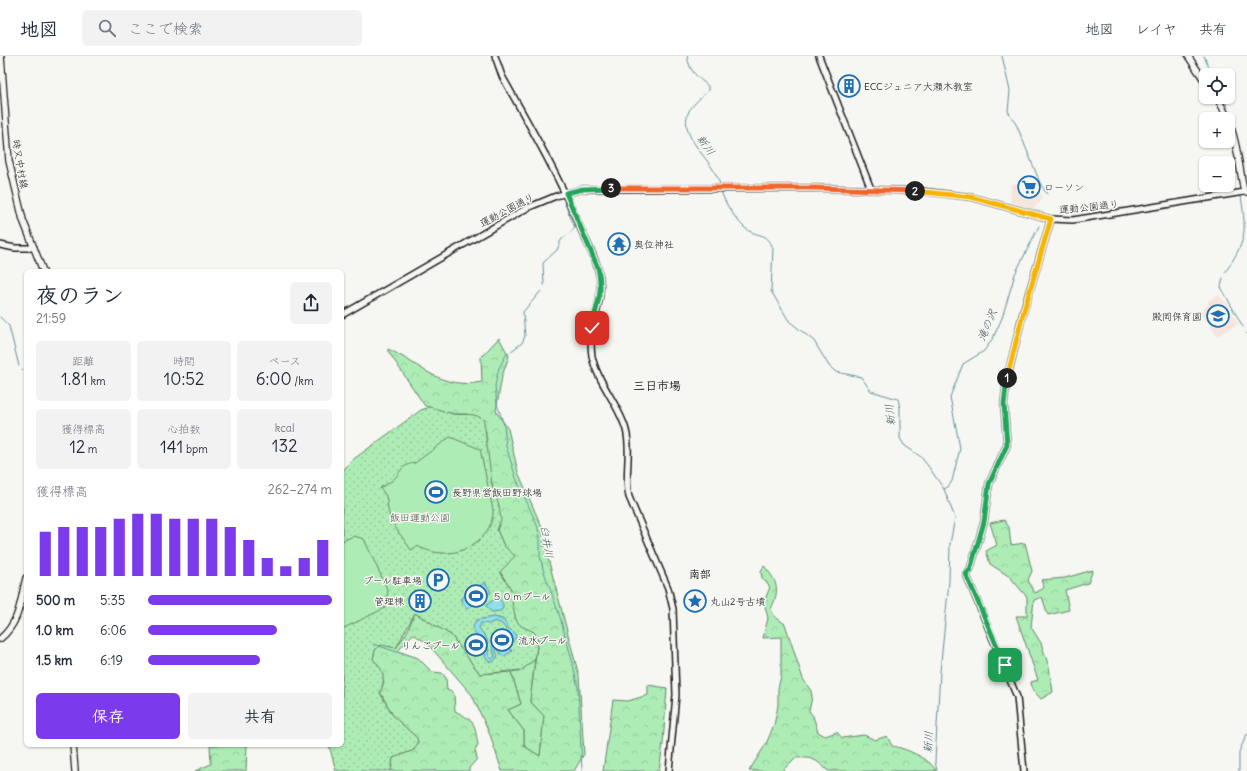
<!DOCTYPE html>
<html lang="ja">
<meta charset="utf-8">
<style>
body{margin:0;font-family:Delius,"Klee One",sans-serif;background:#f2f2f3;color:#1f2937;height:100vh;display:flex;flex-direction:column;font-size:15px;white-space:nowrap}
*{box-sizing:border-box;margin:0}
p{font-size:13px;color:#747a83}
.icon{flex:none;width:22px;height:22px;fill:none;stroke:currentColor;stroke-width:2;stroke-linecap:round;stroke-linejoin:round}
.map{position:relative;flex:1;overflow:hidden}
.side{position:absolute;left:24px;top:213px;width:320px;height:478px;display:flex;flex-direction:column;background:#fff;border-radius:6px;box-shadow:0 1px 3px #0004}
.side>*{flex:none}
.fabs{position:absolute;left:1199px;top:12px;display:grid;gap:8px}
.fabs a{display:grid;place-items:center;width:36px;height:36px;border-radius:6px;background:#fff;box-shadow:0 1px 3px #0004;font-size:20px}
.pin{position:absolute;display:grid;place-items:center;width:34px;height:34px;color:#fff;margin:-17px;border-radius:8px;box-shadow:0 2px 6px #0006}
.km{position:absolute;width:20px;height:20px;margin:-10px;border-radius:50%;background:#222;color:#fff;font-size:11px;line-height:20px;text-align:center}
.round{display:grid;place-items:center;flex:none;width:42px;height:42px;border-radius:6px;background:#f2f2f3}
.head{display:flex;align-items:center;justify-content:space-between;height:68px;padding:0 12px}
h1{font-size:22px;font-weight:600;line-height:30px}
.stats{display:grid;grid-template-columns:repeat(3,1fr);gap:6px;height:68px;padding:4px 12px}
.stats div{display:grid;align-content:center;border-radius:6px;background:#f2f2f3;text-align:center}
.stats b{font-size:17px;font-weight:600}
.stats small{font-size:11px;font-weight:400}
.stats p{font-size:11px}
.chart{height:112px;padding:8px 12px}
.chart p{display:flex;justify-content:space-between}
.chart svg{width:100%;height:72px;margin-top:4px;stroke:#7c3aed;stroke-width:6}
.action{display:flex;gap:8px;margin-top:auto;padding:8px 12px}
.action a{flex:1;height:46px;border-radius:6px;background:#7c3aed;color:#fff;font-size:16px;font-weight:600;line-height:46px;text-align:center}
.action a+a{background:#f2f2f3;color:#1f2937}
ul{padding:0 12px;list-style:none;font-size:13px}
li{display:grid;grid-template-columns:64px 48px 1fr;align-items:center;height:30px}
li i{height:10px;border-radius:5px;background:#7c3aed}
header{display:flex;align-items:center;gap:24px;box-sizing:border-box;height:56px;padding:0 20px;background:#fff;border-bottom:1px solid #e0e1e3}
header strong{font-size:19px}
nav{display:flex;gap:22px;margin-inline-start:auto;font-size:14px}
.search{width:280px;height:36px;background:#f2f2f3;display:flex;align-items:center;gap:10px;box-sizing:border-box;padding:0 14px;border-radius:6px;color:#747a83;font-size:15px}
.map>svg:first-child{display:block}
</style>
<header>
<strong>地図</strong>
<div class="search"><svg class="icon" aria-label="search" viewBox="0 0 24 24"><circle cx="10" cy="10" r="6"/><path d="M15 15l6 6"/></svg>ここで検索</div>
<nav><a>地図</a><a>レイヤ</a><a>共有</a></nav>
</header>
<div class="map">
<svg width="1247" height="715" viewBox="0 0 1247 715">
<defs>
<pattern id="grass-tufts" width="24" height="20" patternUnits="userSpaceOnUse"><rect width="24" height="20" fill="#adedb5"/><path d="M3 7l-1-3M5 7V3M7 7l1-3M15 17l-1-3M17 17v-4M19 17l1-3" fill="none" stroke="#94cb9b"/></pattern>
<pattern id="forest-crowns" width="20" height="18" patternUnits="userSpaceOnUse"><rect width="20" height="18" fill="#adedb5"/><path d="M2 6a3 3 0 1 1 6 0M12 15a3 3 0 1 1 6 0" fill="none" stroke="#94cb9b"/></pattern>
<pattern id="park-dots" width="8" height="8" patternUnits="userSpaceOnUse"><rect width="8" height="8" fill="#adedb5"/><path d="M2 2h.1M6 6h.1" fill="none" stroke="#94cb9b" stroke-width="1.8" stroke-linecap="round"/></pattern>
<pattern id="water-ripples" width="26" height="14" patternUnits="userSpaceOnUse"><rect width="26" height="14" fill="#8fdfec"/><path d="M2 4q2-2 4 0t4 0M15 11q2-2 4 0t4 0" fill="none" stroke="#7bbfca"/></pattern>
</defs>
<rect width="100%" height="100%" fill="#f6f6f2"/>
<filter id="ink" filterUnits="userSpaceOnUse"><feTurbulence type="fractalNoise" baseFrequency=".025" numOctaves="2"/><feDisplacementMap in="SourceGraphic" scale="8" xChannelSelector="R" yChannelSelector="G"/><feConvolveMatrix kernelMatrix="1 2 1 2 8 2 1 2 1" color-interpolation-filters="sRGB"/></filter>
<g filter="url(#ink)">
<!-- built -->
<g fill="#f6e5dd">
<path d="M1033,125L1043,142L1033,153L1010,146L1011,128Z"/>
<path d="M1218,239L1227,247L1238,268L1217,280L1205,262L1199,258L1208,248V245Z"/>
</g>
<!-- grass -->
<path fill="url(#grass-tufts)" stroke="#648468" d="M535,603L530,645L544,660L540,700L524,690V675L508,654L521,648L511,616L522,614Z"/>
<!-- forest -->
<g fill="url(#forest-crowns)" stroke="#648468">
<path d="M499,282L509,300L502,320L496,355L508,373L518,416L542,472L544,487L579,620L584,698L574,715H502L490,679L472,639L434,595L424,585L413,578L398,595L418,602L432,616L442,617L446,622L447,634H450L454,638L455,655C476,666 474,666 478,689L475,694L477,703L469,712V715H391L393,702L414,694L418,687L417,682L394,661L380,636L384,626L373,603L375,594L382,588L396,592L407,576L415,557L451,579L480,618L511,616L521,648L508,654L524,675V690L540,700L544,660L530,645L538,583C532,573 527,576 520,570C514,564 514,553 511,546L516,541L500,516L504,490L497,474C503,457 495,445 492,428C488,411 485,393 486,375L467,358H454L425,350L388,295V293C422,309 440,334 482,326L481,301Z"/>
<path d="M1004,464L1009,471L1011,489L1025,487L1032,515L1028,524L1035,537L1044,532L1041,524L1065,522L1093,514L1088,527L1065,534L1069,554L1048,559L1042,541L1034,544L1031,571L1041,587L1049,611L1053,636L1041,643L1032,633L1031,626L1038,624L1016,560H1027V541L1010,521L990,508L986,495L997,489L990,467Z"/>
<path d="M764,510C778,526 780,534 771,553L774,560L785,568L803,623L811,635L812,641L809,655L813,660L818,676L825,680L837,676L842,682L864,679L875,684L887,680L892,690C905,692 931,703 936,715H828C816,703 812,701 795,702L782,715H749L766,688L774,669L778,650V633L781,620V581L763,582L768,562L764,546L770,531L762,522L761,515Z"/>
<path d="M648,629L667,632L663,688L659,715H603L613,644L628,645L648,639Z"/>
<path d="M210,689H247L246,715H195L211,708Z"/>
</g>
<!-- park -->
<path fill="url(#park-dots)" stroke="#648468" d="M430,351C438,353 445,356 453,358C463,360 476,355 484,365L492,429L499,450L501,464L497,474L504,490L515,500L500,516L516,541L512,546L516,564L521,570L534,576L538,583L535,603L522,614L480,618L451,579L415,557L396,592L381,589L375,594L373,603C384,615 386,621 380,637L394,661L417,682L418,687L414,694L393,702L391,715H336L329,689H342V416L351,405L421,354Z"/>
<!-- garden -->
<g fill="#adedb5" stroke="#648468">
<path d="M450,381L480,393L493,454C494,478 468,498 444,497C434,497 425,494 417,490L411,494C404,483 395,473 390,461C385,448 391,444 380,432C385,429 393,425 397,420C401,413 405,408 415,407Z"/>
<path d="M354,480L364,483L388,535L385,552L342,573V485Z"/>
</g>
<!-- water -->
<g fill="url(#water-ripples)" stroke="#619199" fill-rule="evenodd">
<path d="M485,526L491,536L467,553L460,543Z"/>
<path d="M498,541L503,548V552L501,555L491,556L486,549Z"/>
<path d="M494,561L503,563L509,573L515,577L516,582L510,587L502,585L500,587L503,591H508L512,595L503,601L498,594L497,588L495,593L498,600L493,606H490C482,601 486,595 484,588C481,581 473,579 473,571L476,564ZM495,565L502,568L512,581L509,584L504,582L495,583L492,591L495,600L492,603L489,600L487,583L479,572L481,567L489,568Z"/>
</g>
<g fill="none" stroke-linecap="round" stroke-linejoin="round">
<!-- stream -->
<g stroke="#619199" stroke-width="1">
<path d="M687,0C690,17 697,20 708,30V34C703,40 693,48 689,55C676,81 715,104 720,129"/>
<path d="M1002,0L1010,35L1008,55L1017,70L1041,129L1047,138"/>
<path d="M1204,0L1212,19"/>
<path d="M497,10L496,12L502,25"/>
<path d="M1223,41L1228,52"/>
<path d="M721,134C723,146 739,169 749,175C761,181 768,177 773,193L771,235L789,265L814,285L829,310L836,316L861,321L871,335L898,343L900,352V382L904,389L921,401L928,410L944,433L955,462L950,488L949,525L940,616L935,705L937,715"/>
<path d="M1225,217C1246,183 1247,181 1241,140"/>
<path d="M1223,222L1221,231L1243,271"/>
<path d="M544,229L543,207L557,194L561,184L575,172L564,146"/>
<path d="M541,235L523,256L525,280L522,287L506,299L499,312L495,330L497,348L504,369L506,390L516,422L537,469L540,482V500L543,513L559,558L572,604L578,632L582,715"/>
<path d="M0,261L9,270L19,310"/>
<path d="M1246,277L1247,278"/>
<path d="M22,313L26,317"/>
<path d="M944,433L948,431L952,425L960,392L950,341L963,308L984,295L993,282L1002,262L1015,218L1039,170"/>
<path d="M373,588L403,598"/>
<path d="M1239,715V696L1247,678"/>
</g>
<!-- tertiary casing -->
<g stroke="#1c1c1c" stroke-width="8">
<g id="tertiary">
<path d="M495,0L502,20C530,70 558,119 580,171C586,185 594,199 598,213C607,243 587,270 592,300C597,326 620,350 626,374C632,396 624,419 629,441L668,532L673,553L676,639L669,715"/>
<path d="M819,0L871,133"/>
<path d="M0,189L15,192H34"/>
<path d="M342,259L527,152L556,140L583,133L815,132L920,135L971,141L1051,163L1073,164L1244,136"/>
<path d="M1024,715L1017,641L966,518L970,514L984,466L989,428L1007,389L1004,348L1007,323L1023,257L1051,163"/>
</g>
</g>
<!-- secondary casing -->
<g stroke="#1c1c1c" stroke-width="8">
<g id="secondary">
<path d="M1,0L9,105L23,164L43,215"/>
<path d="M1188,0L1206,27"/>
<path d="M1216,41C1236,69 1238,103 1244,136H1247"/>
<path d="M0,583C20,566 20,546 26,522"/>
<path d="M73,689L75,715"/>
</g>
</g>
<!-- tertiary -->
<use href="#tertiary" stroke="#f6f6f2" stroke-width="5"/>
<!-- secondary -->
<use href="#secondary" stroke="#f6f6f2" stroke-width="5.5"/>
</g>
</g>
<g fill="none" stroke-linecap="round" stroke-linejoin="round" filter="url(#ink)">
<!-- split-1 casing -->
<g stroke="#fff" stroke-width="8">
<path id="split-1" d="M1005,609L966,518L970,514L984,466L989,428L1007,389L1004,348L1007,322"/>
</g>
<!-- split-2 casing -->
<g stroke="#fff" stroke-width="8">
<path id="split-2" d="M915,135L971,141L1051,163L1023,258L1007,322"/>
</g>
<!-- split-3 casing -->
<g stroke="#fff" stroke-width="8">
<path id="split-3" d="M611,132H814L915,135"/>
</g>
<!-- split-4 casing -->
<g stroke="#fff" stroke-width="8">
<path id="split-4" d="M592,272C596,247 604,240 598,212L566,137L583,133L611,132"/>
</g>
<!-- split-1 -->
<use href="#split-1" stroke="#22a559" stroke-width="5"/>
<!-- split-2 -->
<use href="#split-2" stroke="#f5b400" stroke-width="5"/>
<!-- split-3 -->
<use href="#split-3" stroke="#f0652b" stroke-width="5"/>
<!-- split-4 -->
<use href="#split-4" stroke="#22a559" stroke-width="5"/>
</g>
<!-- icons -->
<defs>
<g id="building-ring" transform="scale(1.15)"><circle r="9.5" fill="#f6f6f2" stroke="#1f6fb2" stroke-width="1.5"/><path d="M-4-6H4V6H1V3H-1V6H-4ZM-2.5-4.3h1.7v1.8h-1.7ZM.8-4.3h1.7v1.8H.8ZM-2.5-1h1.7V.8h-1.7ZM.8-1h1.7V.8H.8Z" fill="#1f6fb2"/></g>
<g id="supermarket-ring" transform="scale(1.15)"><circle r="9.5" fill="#f6f6f2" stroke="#1f6fb2" stroke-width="1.5"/><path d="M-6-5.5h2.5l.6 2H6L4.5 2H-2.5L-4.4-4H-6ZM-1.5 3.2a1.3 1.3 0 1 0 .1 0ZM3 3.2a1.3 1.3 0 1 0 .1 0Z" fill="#1f6fb2"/></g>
<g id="temple-ring" transform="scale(1.15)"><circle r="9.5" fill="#f6f6f2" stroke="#1f6fb2" stroke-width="1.5"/><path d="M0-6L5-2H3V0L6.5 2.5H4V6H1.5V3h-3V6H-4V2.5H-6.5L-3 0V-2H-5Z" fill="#1f6fb2"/></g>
<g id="school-ring" transform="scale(1.15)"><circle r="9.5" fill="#f6f6f2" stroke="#1f6fb2" stroke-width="1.5"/><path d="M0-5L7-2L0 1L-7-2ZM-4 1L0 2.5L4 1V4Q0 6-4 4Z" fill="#1f6fb2"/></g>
<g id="stadium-ring" transform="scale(1.15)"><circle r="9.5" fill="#f6f6f2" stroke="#1f6fb2" stroke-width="1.5"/><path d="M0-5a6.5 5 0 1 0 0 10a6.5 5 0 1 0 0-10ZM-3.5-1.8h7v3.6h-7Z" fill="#1f6fb2"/></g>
<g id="parking-ring" transform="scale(1.15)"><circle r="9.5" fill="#f6f6f2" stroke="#1f6fb2" stroke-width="1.5"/><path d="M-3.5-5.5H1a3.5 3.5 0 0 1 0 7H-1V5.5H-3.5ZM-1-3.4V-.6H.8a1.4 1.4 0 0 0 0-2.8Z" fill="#1f6fb2"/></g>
<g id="sight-ring" transform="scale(1.15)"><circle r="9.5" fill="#f6f6f2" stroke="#1f6fb2" stroke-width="1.5"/><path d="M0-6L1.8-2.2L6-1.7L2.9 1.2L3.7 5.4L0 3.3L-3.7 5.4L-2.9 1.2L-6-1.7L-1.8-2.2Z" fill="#1f6fb2"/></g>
</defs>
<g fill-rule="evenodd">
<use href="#building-ring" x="849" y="30"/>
<use href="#supermarket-ring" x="1029" y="131"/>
<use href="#temple-ring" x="619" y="188"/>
<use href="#school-ring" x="1218" y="260"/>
<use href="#stadium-ring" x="436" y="436"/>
<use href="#parking-ring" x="438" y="524"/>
<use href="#stadium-ring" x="476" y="540"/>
<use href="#building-ring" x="420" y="545"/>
<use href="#sight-ring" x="695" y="545"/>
<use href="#stadium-ring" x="502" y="584"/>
<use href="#stadium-ring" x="476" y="589"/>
</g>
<g text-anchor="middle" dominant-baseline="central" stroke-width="3" stroke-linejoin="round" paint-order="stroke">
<!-- poi labels -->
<g font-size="10" fill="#1c1c1c" stroke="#f6f6f2" text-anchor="start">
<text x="864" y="30">ECCジュニア大瀬木教室</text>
<text x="1044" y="131">ローソン</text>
<text x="634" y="188">奥位神社</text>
<text x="1202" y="260" text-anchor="end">殿岡保育園</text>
<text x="452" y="436">長野県営飯田野球場</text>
<text x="422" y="524" text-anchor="end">プール駐車場</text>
<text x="492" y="540">５０ｍプール</text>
<text x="404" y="545" text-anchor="end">管理棟</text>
<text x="710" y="545">丸山2号古墳</text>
<text x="518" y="584">流水プール</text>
<text x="460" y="589" text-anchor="end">りんごプール</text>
</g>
<!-- street labels -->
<g font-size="10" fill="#1c1c1c" stroke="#f6f6f2">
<text transform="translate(20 108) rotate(80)">時又中村線</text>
<text transform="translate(1089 151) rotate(-6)">運動公園通り</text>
<text transform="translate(507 154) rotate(-28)">運動公園通り</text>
</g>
<!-- park labels -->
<g font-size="10" fill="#485b4a" stroke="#f6f6f2">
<text x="420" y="461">飯田運動公園</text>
</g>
<!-- water labels -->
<g font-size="11" font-style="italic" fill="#3e565a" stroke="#f6f6f2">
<text transform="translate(706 89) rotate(53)">新川</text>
<text transform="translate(987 269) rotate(-67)">滝の沢</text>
<text transform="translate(890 359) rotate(-97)">新川</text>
<text transform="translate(547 486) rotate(81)">臼井川</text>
<text transform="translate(928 686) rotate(-87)">新川</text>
</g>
<!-- neighbourhood labels -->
<g font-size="11" font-weight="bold" fill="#1c1c1c" stroke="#f6f6f2">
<text x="700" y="518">南部</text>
</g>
<!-- quarter labels -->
<g font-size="12" font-weight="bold" fill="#1c1c1c" stroke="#f6f6f2">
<text x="657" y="329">三日市場</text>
</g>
</g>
</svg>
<div class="fabs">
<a><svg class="icon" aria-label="locate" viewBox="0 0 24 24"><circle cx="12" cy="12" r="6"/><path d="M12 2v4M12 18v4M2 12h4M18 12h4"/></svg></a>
<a>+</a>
<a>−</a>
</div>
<div class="pin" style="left:1005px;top:609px;background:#1e9e55"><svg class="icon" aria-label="arrive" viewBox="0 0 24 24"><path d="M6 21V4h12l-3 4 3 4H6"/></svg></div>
<div class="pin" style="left:592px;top:272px;background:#d93025"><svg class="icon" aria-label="check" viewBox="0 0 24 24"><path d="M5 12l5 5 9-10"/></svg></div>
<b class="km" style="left:1007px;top:322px">1</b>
<b class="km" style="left:915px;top:135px">2</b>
<b class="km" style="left:611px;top:132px">3</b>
<section class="side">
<div class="head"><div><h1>夜のラン</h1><p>21:59</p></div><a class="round"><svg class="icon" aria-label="share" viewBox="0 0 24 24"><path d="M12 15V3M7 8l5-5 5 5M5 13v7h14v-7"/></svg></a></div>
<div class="stats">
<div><p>距離</p><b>1.81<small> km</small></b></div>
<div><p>時間</p><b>10:52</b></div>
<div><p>ペース</p><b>6:00<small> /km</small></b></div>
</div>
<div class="stats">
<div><p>獲得標高</p><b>12<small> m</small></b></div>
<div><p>心拍数</p><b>141<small> bpm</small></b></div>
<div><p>kcal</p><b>132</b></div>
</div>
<div class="chart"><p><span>獲得標高</span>262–274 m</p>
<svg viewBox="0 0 160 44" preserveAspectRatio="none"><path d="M5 44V17M15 44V14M25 44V14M35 44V14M45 44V9M55 44V6M65 44V6M75 44V9M85 44V9M95 44V9M105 44V14M115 44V22M125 44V33M135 44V38M145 44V33M155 44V22"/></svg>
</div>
<ul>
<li><b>500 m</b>5:35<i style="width:100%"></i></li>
<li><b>1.0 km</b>6:06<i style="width:70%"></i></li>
<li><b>1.5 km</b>6:19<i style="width:61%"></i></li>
</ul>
<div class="action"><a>保存</a><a>共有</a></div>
</section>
</div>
